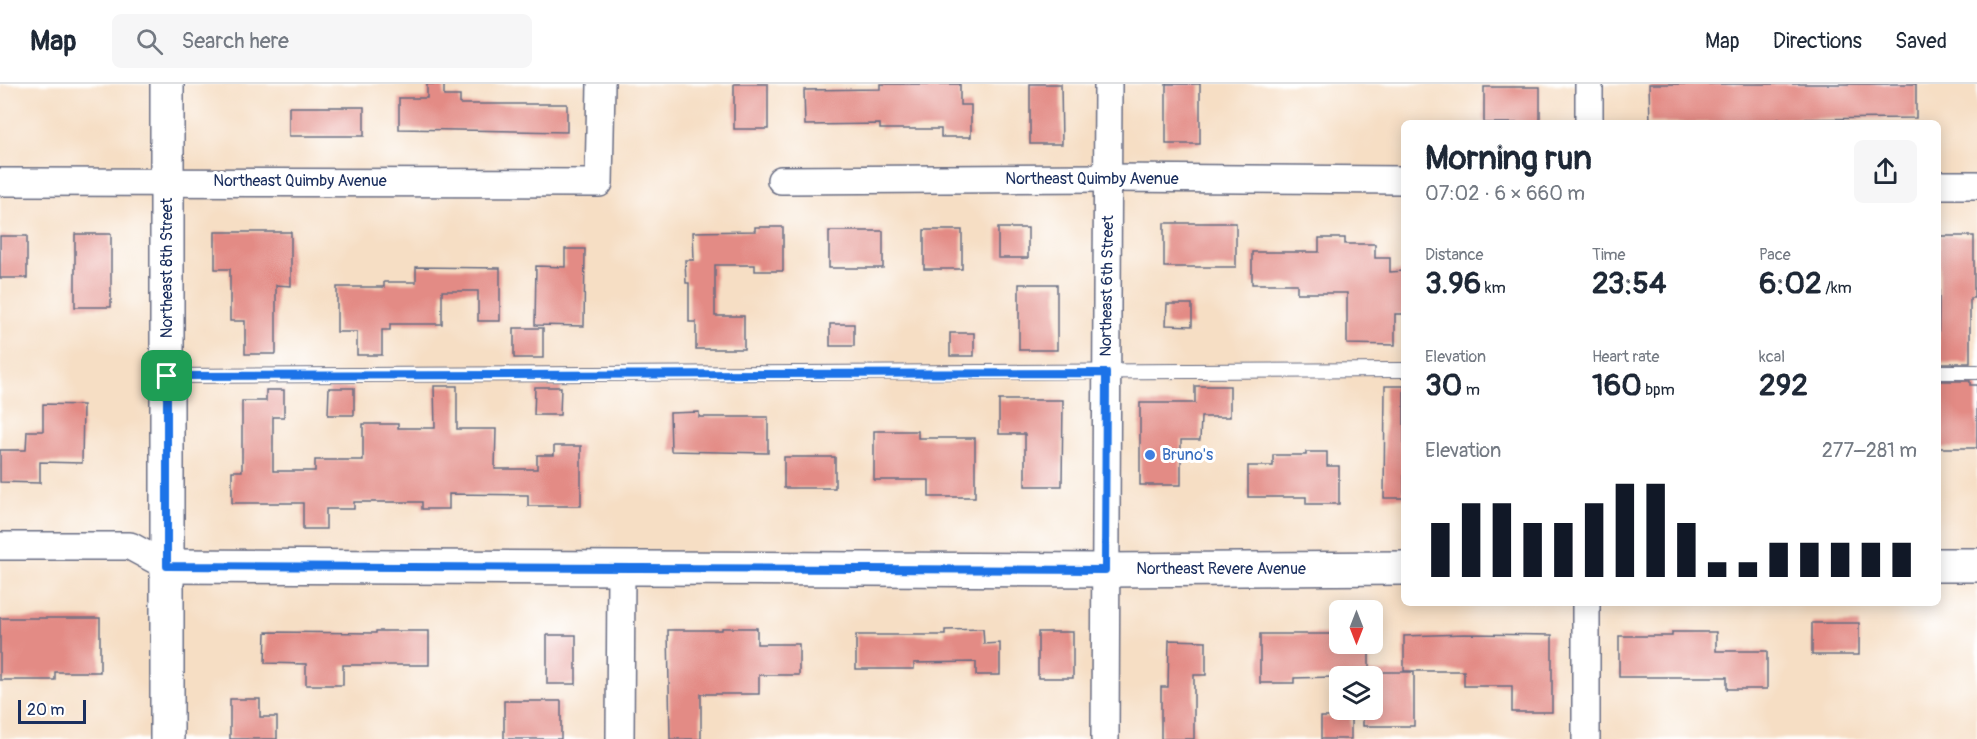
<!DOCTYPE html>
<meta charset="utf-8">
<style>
body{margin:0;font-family:Pangolin,sans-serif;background:#f6f6f7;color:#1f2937;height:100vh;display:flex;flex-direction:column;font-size:22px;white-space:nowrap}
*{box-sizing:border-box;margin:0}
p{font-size:20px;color:#747a83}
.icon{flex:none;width:33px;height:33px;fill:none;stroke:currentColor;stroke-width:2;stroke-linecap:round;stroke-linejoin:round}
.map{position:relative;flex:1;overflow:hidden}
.side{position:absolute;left:1401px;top:36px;width:540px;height:486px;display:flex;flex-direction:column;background:#fff;border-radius:9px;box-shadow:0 3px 15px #0003}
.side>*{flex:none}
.needle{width:39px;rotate:180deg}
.controls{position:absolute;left:1329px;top:516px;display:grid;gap:12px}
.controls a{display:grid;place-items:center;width:54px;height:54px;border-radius:9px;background:#fff;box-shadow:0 3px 15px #0003;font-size:30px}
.scale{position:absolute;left:18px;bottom:15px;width:68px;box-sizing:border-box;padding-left:6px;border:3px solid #1b2f5e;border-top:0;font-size:16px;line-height:21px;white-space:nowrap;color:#1b2f5e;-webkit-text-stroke:4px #fff;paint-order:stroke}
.pin{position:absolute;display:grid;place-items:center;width:51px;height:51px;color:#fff;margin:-26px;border-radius:12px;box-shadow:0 3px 9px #0006}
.round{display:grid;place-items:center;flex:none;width:63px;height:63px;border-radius:9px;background:#f6f6f7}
.overview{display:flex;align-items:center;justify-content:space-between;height:102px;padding:0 24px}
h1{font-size:33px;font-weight:800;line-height:45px}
.stats{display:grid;grid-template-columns:repeat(3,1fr);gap:9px;height:102px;padding:6px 24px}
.stats div{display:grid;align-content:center}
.stats b{font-size:30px;font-weight:800}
.stats small{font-size:16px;font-weight:400}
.stats p{font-size:16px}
.chart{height:168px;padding:12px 24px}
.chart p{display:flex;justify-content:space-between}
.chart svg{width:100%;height:108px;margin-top:6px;stroke:#111827;stroke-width:6}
header{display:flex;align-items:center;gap:36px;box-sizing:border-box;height:84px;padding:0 30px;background:#fff;border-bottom:2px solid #e0e1e3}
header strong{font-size:28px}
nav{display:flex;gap:33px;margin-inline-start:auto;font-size:21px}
.search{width:420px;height:54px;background:#f6f6f7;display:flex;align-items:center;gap:15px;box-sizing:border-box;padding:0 21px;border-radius:9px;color:#747a83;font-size:22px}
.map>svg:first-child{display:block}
</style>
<header>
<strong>Map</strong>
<div class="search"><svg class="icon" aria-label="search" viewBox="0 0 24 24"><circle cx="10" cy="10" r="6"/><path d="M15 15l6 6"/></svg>Search here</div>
<nav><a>Map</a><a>Directions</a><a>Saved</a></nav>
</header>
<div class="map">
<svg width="1977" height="655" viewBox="0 0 1977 655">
<rect width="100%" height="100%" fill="#fff"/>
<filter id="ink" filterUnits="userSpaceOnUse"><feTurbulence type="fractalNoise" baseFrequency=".0167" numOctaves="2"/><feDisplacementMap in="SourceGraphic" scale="12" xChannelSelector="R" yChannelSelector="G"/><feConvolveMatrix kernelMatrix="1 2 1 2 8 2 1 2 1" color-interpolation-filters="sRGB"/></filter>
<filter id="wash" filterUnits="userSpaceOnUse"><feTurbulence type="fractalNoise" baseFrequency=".008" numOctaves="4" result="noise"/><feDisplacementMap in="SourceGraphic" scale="24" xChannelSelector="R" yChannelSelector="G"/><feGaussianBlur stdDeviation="1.35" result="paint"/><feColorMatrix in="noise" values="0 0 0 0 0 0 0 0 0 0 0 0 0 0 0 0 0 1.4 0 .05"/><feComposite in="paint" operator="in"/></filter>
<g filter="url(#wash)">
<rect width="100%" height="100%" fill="#f6dec4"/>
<g id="blocks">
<!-- building -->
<g fill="#e38b85">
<path d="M427,0H444V12H460V20H567V48L399,45V14H427Z"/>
<rect x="734" y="0" width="34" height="45"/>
<path d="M880,0H960V21H971V53H941V45H880V40L805,41L804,6L880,5Z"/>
<path d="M1030,0H1061L1062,60H1030Z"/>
<rect x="1166" y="0" width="34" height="60"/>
<path d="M1649,0H1916V34L1778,35V39H1650Z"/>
<rect x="1484" y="3" width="56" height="36"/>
<rect x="289" y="23" width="75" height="29"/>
<rect x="1164" y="139" width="72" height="44"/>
<path d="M755,143H783V187H755V181H715V232H744V265H696V238H689V199H686L685,176H694L693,148L755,147Z"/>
<rect x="998" y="144" width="30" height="30"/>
<rect x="924" y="146" width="38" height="39"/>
<rect x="829" y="147" width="54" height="37"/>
<path d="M215,148H291V202L276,201V270H245V237H230V185H215Z"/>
<rect x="75" y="150" width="36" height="73"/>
<rect x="0" y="152" width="27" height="42"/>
<path d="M1940,152H1974V214H1970V279H1938Z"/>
<path d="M1319,154H1345V160H1375V174H1390V188L1404,187V230H1395V261L1347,260V209H1297V200H1252V168H1319Z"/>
<path d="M565,165H585L584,242L535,241L536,182L565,183Z"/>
<path d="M416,183L500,184V237H478V207H442V240H390V246H382V271H357V248H337V203H384V198H416Z"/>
<rect x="1019" y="200" width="38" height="66"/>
<path d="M1167,220H1192V242L1166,241Z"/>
<rect x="830" y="240" width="24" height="22"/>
<rect x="514" y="244" width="29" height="30"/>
<rect x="950" y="249" width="24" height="23"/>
<path d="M1938,297H1970V301H1977V364H1938Z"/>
<path d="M434,302H457V345H496L495,385H537V371H554V362H581V422H528V411L449,410V425H422V418H354V425H326V445H303V419H232V387H242V317H266V306H284V333H273V387H315V376H363V340H398V344H435Z"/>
<path d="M1195,302H1230V333H1201L1200,356H1181V401H1140V319H1195Z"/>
<path d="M1385,302H1404V414H1384Z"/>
<path d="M535,303H561L560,331H534Z"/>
<path d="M329,304H354V331H328Z"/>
<path d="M999,316H1063L1062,402H1025V350H999Z"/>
<path d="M43,320L83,321L82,379L40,378V399L0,398V366H26L27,347H43Z"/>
<path d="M699,328V333H768V369L671,367L670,329Z"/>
<path d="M874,347H918V354H975V413H929V396H874Z"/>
<path d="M1306,368H1327V382H1339V420H1306V413H1248V382H1273V371H1306Z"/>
<rect x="784" y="373" width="51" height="31"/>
<path d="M0,534H100V588H55V596H0Z"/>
<rect x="1812" y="539" width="47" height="32"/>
<path d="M722,544H757V560H799V591H759V610H701V655H670L668,546H722Z"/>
<path d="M983,545L984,560L1000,559V591H976V578L914,579V585H856V551H945V546Z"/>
<path d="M376,547H429V581H343V601H306V580L265,579L266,548L376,549Z"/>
<rect x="1038" y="548" width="35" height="46"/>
<path d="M1672,548H1716V567H1767V605H1727V593H1619V552H1672Z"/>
<path d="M1260,550H1340V560H1369V588H1414V642H1363V626H1372V592L1294,594V599H1260Z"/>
<path d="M1464,550L1552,551V628H1512V602H1464V587H1404V552Z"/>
<rect x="547" y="551" width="29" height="49"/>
<path d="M1169,556L1206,557V591H1194V655H1161V603H1168Z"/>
<path d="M230,615H260V633H277V655H230Z"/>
<rect x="504" y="617" width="57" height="38"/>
<rect x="1321" y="633" width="30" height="22"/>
</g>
</g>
</g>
<g filter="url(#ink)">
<use href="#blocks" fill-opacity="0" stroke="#686c82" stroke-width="1.5"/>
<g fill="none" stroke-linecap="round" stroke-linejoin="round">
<!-- service casing -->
<g stroke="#686c82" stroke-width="16">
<g id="service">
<path d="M1938,288H1977"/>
<path d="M167,292L1404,286"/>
</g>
</g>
<!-- minor casing -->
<g stroke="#686c82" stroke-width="30">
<g id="minor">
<path d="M1589,0V39"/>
<path d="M781,96L1108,94L1404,96"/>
<path d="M0,98L599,99L601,0"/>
<path d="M1938,101H1977"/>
<path d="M0,462H130L167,482"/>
<path d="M620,655L621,484"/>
<path d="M1105,655L1108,0"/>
<path d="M1586,655V519"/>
</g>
</g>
<!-- tertiary casing -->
<g stroke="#686c82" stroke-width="36">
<g id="tertiary">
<path d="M1938,481H1977"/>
<path d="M167,482L1105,486L1404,484"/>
</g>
</g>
<!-- secondary casing -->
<g stroke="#686c82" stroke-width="36">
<path id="secondary" d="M167,0V655"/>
</g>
<!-- service -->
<use href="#service" stroke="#fff" stroke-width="14"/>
<!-- minor -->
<use href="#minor" stroke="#fff" stroke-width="27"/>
<!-- tertiary -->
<use href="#tertiary" stroke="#fff" stroke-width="33"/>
<!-- secondary -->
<use href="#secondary" stroke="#fff" stroke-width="33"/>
</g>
</g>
<g fill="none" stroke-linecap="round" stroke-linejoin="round" filter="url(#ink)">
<!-- route casing -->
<g stroke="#fff" stroke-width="12">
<path id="route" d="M1106,289L1105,486L167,482V292Z"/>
</g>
<!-- route -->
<use href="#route" stroke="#1a73e8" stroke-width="8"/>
</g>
<!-- markers -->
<circle fill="#3f7fe0" stroke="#fff" stroke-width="2" cx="1150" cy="371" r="6"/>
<g text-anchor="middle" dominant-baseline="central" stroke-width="6" stroke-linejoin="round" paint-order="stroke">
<!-- street labels -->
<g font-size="16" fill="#1b2f5e" stroke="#fff">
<text x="1092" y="95">Northeast Quimby Avenue</text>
<text x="300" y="97">Northeast Quimby Avenue</text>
<text transform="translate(167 184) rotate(-90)">Northeast 8th Street</text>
<text transform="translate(1107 202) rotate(-89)">Northeast 6th Street</text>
<text x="1221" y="485">Northeast Revere Avenue</text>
</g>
<!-- shop labels -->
<g font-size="16" fill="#366cbe" stroke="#fff" text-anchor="start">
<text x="1162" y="371">Bruno's</text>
</g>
</g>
</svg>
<div class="controls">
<a><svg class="needle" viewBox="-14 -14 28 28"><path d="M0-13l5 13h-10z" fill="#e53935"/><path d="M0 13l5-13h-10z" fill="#747a83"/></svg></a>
<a><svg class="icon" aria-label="layers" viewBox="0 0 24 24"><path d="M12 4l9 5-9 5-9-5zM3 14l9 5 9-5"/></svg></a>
</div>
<div class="scale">20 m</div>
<div class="pin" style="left:167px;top:292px;background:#1e9e55"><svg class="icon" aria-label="arrive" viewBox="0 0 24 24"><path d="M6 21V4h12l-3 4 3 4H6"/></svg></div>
<section class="side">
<div class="overview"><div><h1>Morning run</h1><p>07:02 · 6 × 660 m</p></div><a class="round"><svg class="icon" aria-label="share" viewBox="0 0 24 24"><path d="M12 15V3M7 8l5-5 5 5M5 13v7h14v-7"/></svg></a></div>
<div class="stats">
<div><p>Distance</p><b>3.96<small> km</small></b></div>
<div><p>Time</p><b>23:54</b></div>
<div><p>Pace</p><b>6:02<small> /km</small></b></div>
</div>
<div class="stats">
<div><p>Elevation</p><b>30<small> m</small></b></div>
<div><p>Heart rate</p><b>160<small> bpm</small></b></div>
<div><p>kcal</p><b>292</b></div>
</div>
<div class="chart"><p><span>Elevation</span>277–281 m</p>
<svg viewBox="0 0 160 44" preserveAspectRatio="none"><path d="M5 44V22M15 44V14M25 44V14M35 44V22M45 44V22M55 44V14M65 44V6M75 44V6M85 44V22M95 44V38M105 44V38M115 44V30M125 44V30M135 44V30M145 44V30M155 44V30"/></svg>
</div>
</section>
</div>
